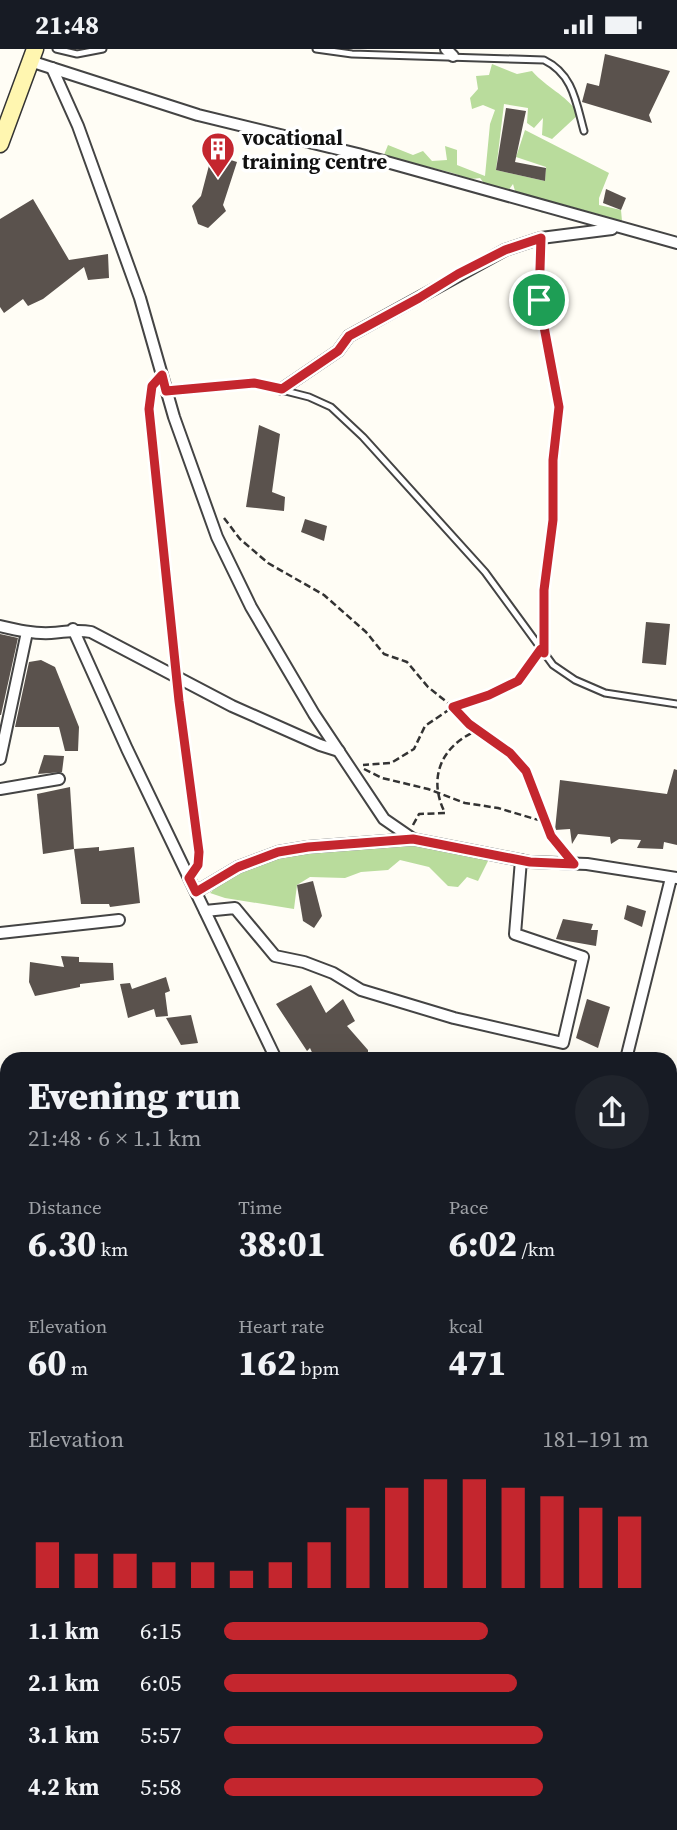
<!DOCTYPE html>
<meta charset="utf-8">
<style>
body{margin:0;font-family:"Source Serif 4",serif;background:#20242c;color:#f1f3f6;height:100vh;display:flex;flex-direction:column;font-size:26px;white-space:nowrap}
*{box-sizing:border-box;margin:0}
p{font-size:23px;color:#9ea1a6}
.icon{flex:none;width:38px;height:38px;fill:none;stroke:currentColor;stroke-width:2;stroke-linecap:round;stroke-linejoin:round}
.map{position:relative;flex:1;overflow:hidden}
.side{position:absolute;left:0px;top:1003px;width:677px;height:779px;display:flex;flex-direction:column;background:#171b24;border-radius:21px 21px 0 0;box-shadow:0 7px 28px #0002}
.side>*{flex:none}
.pin{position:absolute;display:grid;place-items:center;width:60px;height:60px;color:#fff;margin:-30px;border:4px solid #fff;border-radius:50%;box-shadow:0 2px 7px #0007}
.round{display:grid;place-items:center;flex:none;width:74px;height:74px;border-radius:37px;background:#20242c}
.summary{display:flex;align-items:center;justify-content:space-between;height:119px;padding:0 28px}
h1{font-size:38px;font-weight:800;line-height:52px}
.figures{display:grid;grid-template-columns:repeat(3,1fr);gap:10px;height:119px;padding:7px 28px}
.figures div{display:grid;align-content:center}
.figures b{font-size:35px;font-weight:800}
.figures small{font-size:19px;font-weight:400}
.figures p{font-size:19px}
.chart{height:196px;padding:14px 28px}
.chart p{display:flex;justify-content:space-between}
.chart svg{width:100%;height:126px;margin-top:7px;stroke:#c4262e;stroke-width:6}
ul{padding:0 28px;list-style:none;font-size:23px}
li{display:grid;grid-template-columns:112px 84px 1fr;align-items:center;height:52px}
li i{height:18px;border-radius:9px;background:#c4262e}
.status{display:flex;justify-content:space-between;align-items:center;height:49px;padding:0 35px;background:#171b24;direction:ltr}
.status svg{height:19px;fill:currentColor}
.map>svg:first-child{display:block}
</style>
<div class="status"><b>21:48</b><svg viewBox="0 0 49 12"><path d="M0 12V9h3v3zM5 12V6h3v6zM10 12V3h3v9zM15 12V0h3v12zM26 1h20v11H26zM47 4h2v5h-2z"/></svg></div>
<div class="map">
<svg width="677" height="1781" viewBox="0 0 677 1781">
<rect width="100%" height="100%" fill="#fffdf5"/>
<!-- forest -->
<g fill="#b9dc9c">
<path d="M492,15L517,25L532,22C548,40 564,44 579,65L552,90L542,86L543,69L534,79L527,74L528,59L504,55L496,121L545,132L546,118L516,108L525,81L609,124L599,149V156L621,161L622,172L558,154L542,164L528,146L515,142L513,135L508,142L499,139L491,143L480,129C466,132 462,126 449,123C427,118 406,112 384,106L388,96L413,106L423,102L432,112L447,111L445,97L457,101V116L485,127L490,75L495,61L483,56L472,60L470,49L478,40L476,27L489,26Z"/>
<path d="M413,790L491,806L478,832L467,828L458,838L448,837L429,818L400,811L388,821L361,823L345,829L310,828L297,836L294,860L225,849L210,844L238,818L278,803Z"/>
</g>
<!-- building -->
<g fill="#5a524d">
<path d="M605,5L670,22L649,66L652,74L582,53L587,34L599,37Z"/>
<path d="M506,59L526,62L515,113L546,119L545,132L496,121Z"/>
<path d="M212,105L237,113L223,156L226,162L208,179L198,175L192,157L201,147Z"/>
<path d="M606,140L626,149L621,161L603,154Z"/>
<path d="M33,150L69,211L108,205L109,229L88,231L84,218L43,250L28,257L23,250L4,264L0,258V170Z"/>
<path d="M259,376L280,385L272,443L285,448L284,462L246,458Z"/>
<path d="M305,470L327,477L324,492L301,483Z"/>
<path d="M646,573L670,575L666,616L642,614Z"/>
<path d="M0,585L18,589L1,666H0Z"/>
<path d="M41,611L55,618L79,678L78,702H65L59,678H15L29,613Z"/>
<path d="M44,706L64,707L62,723L38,725Z"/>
<path d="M674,720L677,721V796L664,793L663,800L637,799L641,791L619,790L611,795L610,788L578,785L572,795L570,780L555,781L560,731L667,745Z"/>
<path d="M70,738L74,800L43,805L37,745Z"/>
<path d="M99,798V802L134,798L140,854L110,858L109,855H81L74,800Z"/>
<path d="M313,832L322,867L314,879L303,872L297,836Z"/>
<path d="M627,856L646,862L642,878L624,870Z"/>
<path d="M563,870L593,875L591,881H598L596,897L556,890Z"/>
<path d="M61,907L79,908V913L113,914L114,931L80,935V938L35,947L29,933L30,913L64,918Z"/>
<path d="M166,928L170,942L165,944L168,967L156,968L154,960L128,969L120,935L130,934L132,940Z"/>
<path d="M311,936L326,964L343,950L355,972L347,977L368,1001V1010H315L310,999L307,1002L276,955Z"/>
<path d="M587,950L610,958L598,999L576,989Z"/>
<path d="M191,966L198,994L181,996L166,969Z"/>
</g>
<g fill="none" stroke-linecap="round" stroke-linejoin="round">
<!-- service casing -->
<g stroke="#444" stroke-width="9">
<g id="service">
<path d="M56,0L77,5L103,0"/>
<path d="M316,0L352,5L544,11C573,25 576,53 584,82"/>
<path d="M161,327L152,337L149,360L179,652L199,803L198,816L189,829"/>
<path d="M168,342L254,334L309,348L331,358L363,388L485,523L553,616L575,631L605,644L677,655"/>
</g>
</g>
<!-- minor casing -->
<g stroke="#444" stroke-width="14">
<g id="minor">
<path d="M446,0L453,7"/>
<path d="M30,12L198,66L358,105L677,194"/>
<path d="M52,19L78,77L140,249L174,368L217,488L251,558L314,665L384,770L413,790"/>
<path d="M282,340L338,302L349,287L505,201L541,189L612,180"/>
<path d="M0,577C17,581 34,585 51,584C66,583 76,580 91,583L232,657L320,696L339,702"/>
<path d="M73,580L127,700L275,1008L270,1010"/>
<path d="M0,710L27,583"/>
<path d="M0,740L59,730"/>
<path d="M196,843L238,818L278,803L308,798L413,790L530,813L587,815L677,829"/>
<path d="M205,862L235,859L275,907L304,913L333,924L361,941L454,969L563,994L583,908L515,885L521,811"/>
<path d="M0,884L119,871"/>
<path d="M626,1010L671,829"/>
<path d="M0,1039H7"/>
<path d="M670,1049L677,1054"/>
<path d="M677,1099L671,1125L677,1138"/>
<path d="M0,1496L7,1495"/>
<path d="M670,1507L677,1486"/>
<path d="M670,1553L675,1542"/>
<path d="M670,1632L677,1636"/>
<path d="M0,1662L7,1665"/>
<path d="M365,1774L379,1781"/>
<path d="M628,1774L642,1781"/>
<path d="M119,1781V1774"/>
<path d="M267,1781L272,1774"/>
<path d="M565,1781L568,1774"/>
</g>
</g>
<!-- secondary casing -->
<g stroke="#333" stroke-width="19">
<path id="secondary" d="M0,95L35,0"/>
</g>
<!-- path -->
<g stroke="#333" stroke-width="2.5" stroke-dasharray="7 3.5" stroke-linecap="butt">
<path d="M541,200L539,251L559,358L553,411V471L544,541V586"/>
<path d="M224,469L240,490L268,514L324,546L366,583L384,605L407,613L428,638L453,658L425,677L414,700L391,714L363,716"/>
<path d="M535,609L518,632L489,646L453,658L469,675L511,704L526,722L551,787L563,801"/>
<path d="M364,720L382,729L428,740L465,754L498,759L545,773"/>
<path d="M413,776L419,765L445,764C427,728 442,696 478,681"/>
</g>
<!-- service -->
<use href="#service" stroke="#fff" stroke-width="5"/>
<!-- minor -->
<use href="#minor" stroke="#fff" stroke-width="10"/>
<!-- secondary -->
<use href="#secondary" stroke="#fff6b0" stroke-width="16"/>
</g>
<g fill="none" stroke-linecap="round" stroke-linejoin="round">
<!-- route casing -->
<g stroke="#fff" stroke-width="14">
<path id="route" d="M541,189L539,251L559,358L553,411V471L544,541V604L541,600L518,632L489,646L453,658L469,675L510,704L526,722L551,787L574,815L530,813L413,790L308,798L278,803L238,818L196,843L189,829L198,816L199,803L179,652L149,360L152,337L162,326L166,342L254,334L282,340L338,302L349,287L419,249L458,225L505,201Z"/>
</g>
<!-- route -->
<use href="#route" stroke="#c4262e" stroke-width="9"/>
</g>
<!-- icons -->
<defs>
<g id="building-pin" transform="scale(1.75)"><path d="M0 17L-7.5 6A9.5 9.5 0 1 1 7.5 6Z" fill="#c4262e" stroke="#fff"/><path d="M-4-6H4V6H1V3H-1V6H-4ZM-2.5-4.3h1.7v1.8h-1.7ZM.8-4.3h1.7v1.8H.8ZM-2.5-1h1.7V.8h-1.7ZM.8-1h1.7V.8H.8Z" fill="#fff"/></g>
</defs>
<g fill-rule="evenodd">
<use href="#building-pin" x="218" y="100"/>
</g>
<g text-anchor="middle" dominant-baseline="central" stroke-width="7" stroke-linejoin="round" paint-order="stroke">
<!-- poi labels -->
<g font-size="21" font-weight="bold" fill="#111" stroke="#fff" text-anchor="start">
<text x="242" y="88">vocational<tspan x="242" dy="24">training centre</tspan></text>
</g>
</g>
</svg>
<div class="pin" style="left:539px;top:251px;background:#1e9e55"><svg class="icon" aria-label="arrive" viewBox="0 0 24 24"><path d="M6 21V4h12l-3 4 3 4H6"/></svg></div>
<section class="side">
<div class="summary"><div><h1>Evening run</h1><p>21:48 · 6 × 1.1 km</p></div><a class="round"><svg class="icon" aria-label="share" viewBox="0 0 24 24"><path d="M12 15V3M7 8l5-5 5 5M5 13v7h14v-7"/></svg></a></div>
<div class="figures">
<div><p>Distance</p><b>6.30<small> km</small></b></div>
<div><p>Time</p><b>38:01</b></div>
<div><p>Pace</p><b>6:02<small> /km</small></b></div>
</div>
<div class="figures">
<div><p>Elevation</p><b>60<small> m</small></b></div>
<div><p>Heart rate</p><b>162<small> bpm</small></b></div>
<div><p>kcal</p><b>471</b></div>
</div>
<div class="chart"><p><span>Elevation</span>181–191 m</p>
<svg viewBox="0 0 160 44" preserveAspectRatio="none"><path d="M5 44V28M15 44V32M25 44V32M35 44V35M45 44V35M55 44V38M65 44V35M75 44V28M85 44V16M95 44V9M105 44V6M115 44V6M125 44V9M135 44V12M145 44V16M155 44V19"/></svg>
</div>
<ul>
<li><b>1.1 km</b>6:15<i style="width:62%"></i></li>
<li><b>2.1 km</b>6:05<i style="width:69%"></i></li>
<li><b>3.1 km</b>5:57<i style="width:75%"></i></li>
<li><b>4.2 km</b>5:58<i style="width:75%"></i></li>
</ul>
</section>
</div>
